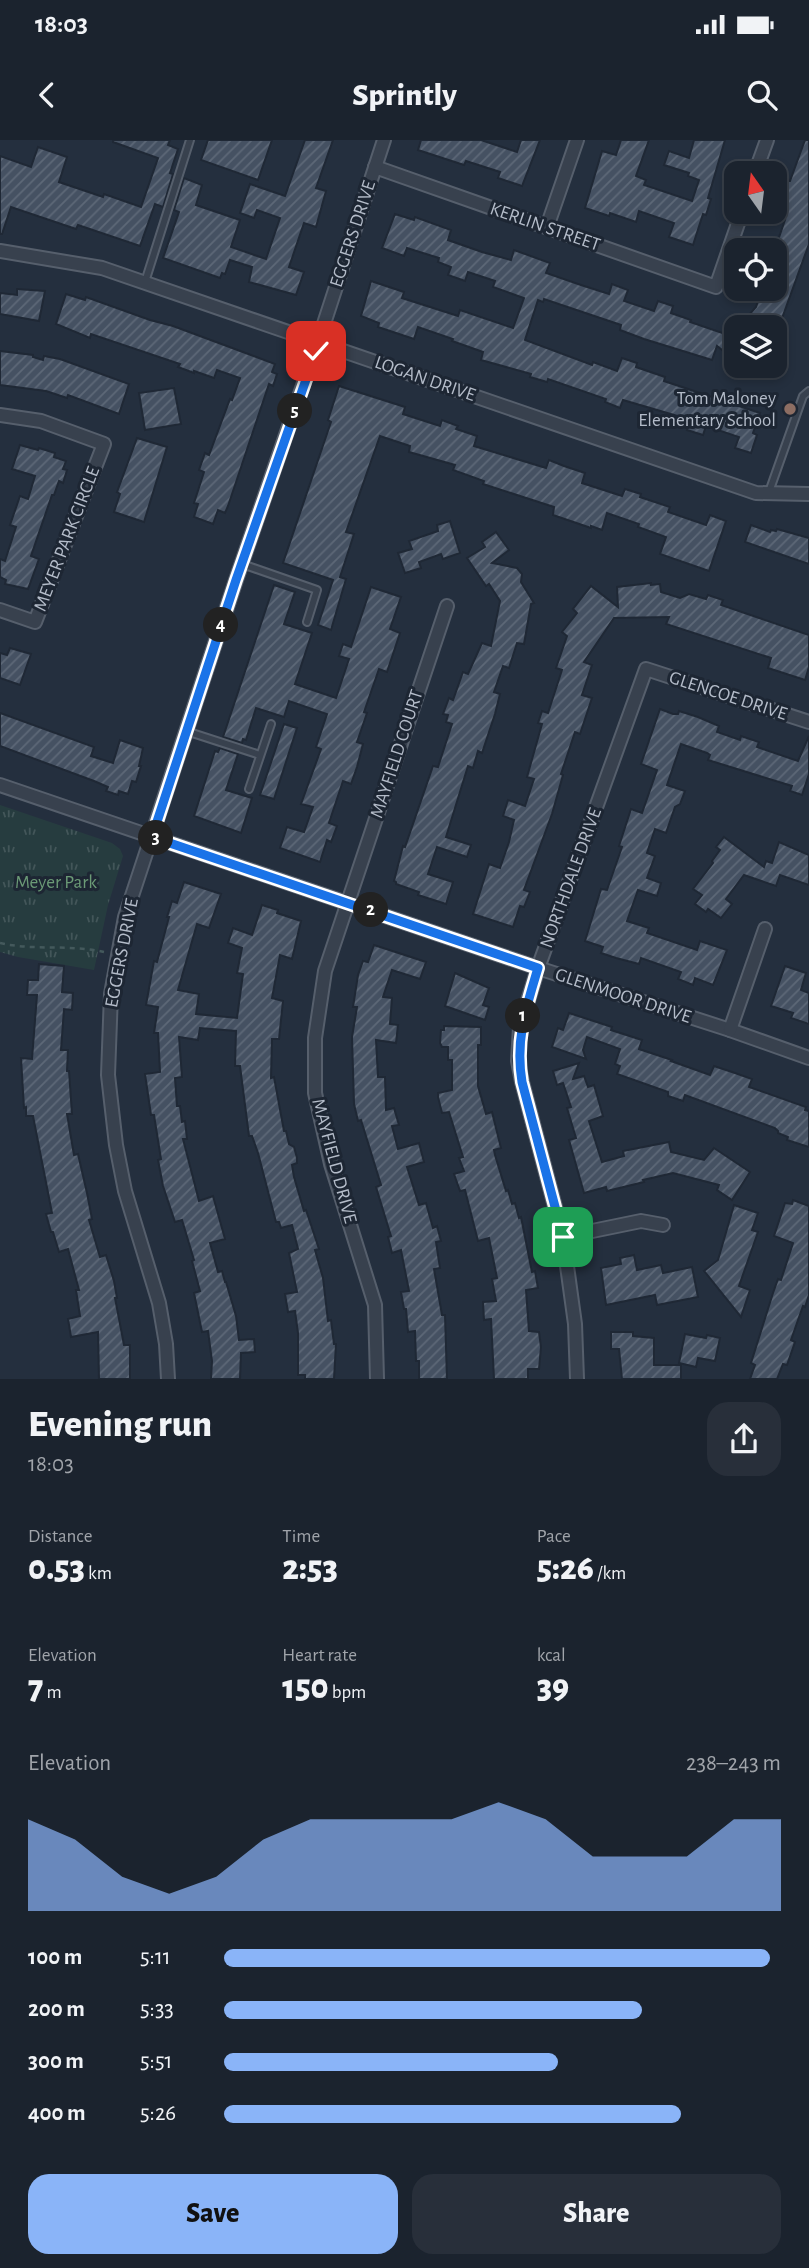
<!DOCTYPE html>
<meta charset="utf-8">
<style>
body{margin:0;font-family:"Alegreya Sans",sans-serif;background:#282f3a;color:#f1f3f6;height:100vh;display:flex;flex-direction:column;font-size:26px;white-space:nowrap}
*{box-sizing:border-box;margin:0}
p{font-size:23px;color:#a0a4aa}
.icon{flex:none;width:38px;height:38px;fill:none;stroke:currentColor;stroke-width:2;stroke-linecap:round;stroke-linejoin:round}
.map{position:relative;height:1239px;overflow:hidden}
.side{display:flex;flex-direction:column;background:#1b232e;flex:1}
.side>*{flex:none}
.needle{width:46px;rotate:346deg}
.tools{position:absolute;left:724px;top:21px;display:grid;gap:14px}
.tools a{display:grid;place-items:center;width:63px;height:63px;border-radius:14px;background:#1b232e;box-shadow:0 4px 10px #0003,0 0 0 2px #39404a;font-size:35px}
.pin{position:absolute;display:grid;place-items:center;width:60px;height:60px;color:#fff;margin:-30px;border-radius:14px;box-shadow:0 4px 10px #0006}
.km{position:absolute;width:35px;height:35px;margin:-18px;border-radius:50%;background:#222;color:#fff;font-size:19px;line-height:35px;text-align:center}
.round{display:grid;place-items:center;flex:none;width:74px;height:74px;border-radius:21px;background:#282f3a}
.head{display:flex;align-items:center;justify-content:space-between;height:119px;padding:0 28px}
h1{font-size:38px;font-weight:800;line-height:52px}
.figures{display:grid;grid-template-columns:repeat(3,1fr);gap:10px;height:119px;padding:7px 28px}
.figures div{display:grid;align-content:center}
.figures b{font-size:35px;font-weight:800}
.figures small{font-size:19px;font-weight:400}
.figures p{font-size:19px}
.chart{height:196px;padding:14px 28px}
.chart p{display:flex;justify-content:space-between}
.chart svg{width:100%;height:126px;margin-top:7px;fill:#8ab4f8;opacity:.7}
.primary-button{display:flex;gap:14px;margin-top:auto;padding:14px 28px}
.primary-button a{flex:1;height:80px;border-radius:21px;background:#8ab4f8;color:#111;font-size:28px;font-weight:800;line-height:80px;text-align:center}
.primary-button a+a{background:#282f3a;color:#f1f3f6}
ul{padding:0 28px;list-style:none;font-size:23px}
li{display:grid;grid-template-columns:112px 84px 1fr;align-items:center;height:52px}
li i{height:18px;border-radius:9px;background:#8ab4f8}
.status{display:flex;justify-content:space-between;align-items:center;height:49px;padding:0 35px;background:#1b232e;direction:ltr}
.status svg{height:19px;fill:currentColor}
header{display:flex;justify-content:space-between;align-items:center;height:91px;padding:0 28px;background:#1b232e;font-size:32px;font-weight:800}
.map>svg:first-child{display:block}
</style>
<div class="status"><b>18:03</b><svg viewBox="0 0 49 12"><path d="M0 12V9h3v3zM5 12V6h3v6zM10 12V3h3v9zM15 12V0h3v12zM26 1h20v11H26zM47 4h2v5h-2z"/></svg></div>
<header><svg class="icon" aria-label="back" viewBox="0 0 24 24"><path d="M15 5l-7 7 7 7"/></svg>Sprintly<svg class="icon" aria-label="search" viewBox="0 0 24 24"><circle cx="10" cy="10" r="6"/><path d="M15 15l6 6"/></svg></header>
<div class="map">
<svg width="809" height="1239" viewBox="0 0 809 1239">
<defs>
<pattern id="grass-tufts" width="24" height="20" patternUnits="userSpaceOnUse" patternTransform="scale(1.75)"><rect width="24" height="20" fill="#263c3f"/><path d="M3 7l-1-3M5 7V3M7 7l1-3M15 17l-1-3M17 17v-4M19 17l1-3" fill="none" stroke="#435659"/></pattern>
<pattern id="building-hatch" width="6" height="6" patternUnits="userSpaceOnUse" patternTransform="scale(1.75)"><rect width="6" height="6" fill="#455162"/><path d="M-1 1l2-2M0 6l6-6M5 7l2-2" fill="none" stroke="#5d6877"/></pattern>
</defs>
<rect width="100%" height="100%" fill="#242f3e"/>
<!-- grass -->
<path fill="url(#grass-tufts)" d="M0,665L112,703L120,709L123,716L108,765L94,830L18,817L0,812Z"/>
<!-- building -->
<g fill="url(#building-hatch)" stroke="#1f2835" stroke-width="2">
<path d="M113,0H170L168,5L178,9L170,33L173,34L163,67L155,64L140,106L78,85L76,89L11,67L2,94H0V16L31,27L38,7L67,17L59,42L103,57L104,54L141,67L158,18L113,2Z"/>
<path d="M208,0H272L258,40L201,20Z"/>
<path d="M305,0H333L316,48L326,51L316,87L304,83L289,127L304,132L296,155L249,142L252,127L230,120L225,134L222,133L220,138L163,118L179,72L174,70L184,38L202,45L196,65L240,80L231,107L266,119L280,78L257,70L254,78L240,73L250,44L285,56Z"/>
<path d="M421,0H481L517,12L521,0H540L522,46L498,38L500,32L466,21L464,25L418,10Z"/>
<path d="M621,0H649L636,36L646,40L644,45L692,61L699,40L688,36L689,33L664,25L669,11L689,18L694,0H725L708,58L711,59L706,75L703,74L693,105L669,97L674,83L639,71L636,82L610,73L609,76L585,68L602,11L616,15Z"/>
<path d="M805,0H809V104L781,181L777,187H743L751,176L749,175L756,167L762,149H775V109L785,80L773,76L779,60H781L788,41H790Z"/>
<path d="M395,74L414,80L415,77L451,90L448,100L482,112L511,120L514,110L550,123L546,133L581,145L609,154L612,144L628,150L624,161L654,171L658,161L673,166L671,173L691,180L690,182L737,198V222L717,206L712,220L644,199L620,190L621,185L544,159L543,162L538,160L525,200L592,225L593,222L617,231L622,218L637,223L636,227L665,237L664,241L760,273L753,293L757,295L751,313L735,308L739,297L706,286L703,295L687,290L691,280L623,260L620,268L605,262L606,259L548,239L547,242L530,237L531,234L481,220L483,212L452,201L453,199L418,187L414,199L378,187L379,183L361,176L371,141L404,152L402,158L458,176L460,170L513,188L524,158L493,147L495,141L468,132L465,141L448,135L451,127L438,122L439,118L407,108L404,116L382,108Z"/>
<path d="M17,149L45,151L39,181L0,174V153L17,155Z"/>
<path d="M66,154L85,160L86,157L150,180L173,186L275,224L272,232L277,234L273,246L269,244L228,366L225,373L218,370L213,384L194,377L198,364L194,363L204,332L199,330L205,313L209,315L230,259L232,260L240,238L217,230L214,238L194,231V233L178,227L180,224L91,194L90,198L56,184Z"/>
<path d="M0,211L33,215V217L43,220L44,216L60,219L129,244L119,274L68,255L67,258L46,251L0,245Z"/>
<path d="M339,246L405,267L403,274L440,286L442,280L458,286L456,289L477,296L474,306L546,328L549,320L564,326L585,333L582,343L622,356L625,349L641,354L640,357L670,367L668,372L706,385L710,375L726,381L709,431L660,414L666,397L638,387L639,384L607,373L602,390L591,386V388L553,375L554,367L483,344L484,341L453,330L455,325L409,312L410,306L380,296L346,392L354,394L340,437L346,439L331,490L318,485L333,440L283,423L331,282L328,280Z"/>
<path d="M174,248L181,284L145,290L139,253Z"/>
<path d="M137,298L167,307L144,382L114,372L120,354L117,352Z"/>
<path d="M20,305L38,310L39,308L55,313L54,317L66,321L63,329L67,330L63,343L59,341L54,355H52L31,416L39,419L28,449L5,444L6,440L0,437V419L5,421L16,387L10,385L20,356L28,359L35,336L12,329Z"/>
<path d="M450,381L460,413L443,419L441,414L419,422L421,428L405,433L398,413L412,409L409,401L438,391L437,385Z"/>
<path d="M751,385L770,392L771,390L776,391L777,389L809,398V424L745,402Z"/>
<path d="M496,392L509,410L492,423L517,428L522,434L521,442L534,463L531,464L524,504L517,503L509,528L503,526L494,552L500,554L495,574L482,613L478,611L473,628L468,626L446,697L471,705L467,717L437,707L428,734L453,742L446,764L418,755L419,752L396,744V742L394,741L403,706L405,707L433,626L438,627L452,584L446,582L448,575L443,574L449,558L453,560L463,532L468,534L482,503L491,506L500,461L489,444L486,446L467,418L485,407L482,402Z"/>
<path d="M651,443V445L660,444L661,452L680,458L689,454L706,459L708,455L723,460L721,465L809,495V527L805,540L768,528L771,518L666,484L669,477L614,478L584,522L592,525L582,555L592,558L580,594L575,592L561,634L563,635L552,674L524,750L530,752L524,767L520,766L513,787L473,774L489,724L500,728L509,702L514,680L503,676L508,660L525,666L534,639L527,637L542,584L538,583L542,571L548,573L562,530L556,528L567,496L562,492L577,473L573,469L591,446L618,467L617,447Z"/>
<path d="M274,445L295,452L284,484L312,493L295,544L336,558L349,519L339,516L343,504L351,507L371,447L401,457L390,489L400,493L387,532L379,529L364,572L367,573L357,602L363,604L357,627L351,644L343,641L329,683L337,686L331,702L327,700L320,722L280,708L287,687L304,692L313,667L301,664L321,609L316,607L327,574L289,561L284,577L256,568L246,600L243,599L242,603L223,597Z"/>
<path d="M10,508L31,514L20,545L0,538V513L7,515Z"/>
<path d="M660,569L673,574H678L679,571L698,577L719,586L717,592L740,600L741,596L759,602L757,607L798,621L809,596V634L802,655L790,651L792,646L708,620L710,615L707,613L681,604L667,645L685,651L680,664L675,667L666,693L655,689L647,713L655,716L647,738L661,743L657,756L638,750L627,781L649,788L647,793L697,810L700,801L727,810L713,845L695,838L693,845L678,839L681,832L641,818L639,824L616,818L601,813L603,807L585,801L601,749L607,750L622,707L619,706L631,669L642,673L657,630L641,624Z"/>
<path d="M0,573L94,607L91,616L113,623L120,600L143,608L139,626H141L136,642L132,641L128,654L119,651L118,655L106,651L108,647L94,641L0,606Z"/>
<path d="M284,584L297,588L274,659L260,655Z"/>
<path d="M220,608L238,614L226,650L252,658L241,693L194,676L215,611L218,612Z"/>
<path d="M724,697L764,727L766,721L772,723L779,702L809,715V745L780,735L776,746L744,735L726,759L732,764L721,778L708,769L706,772L695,764L702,755L693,749L713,723L712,721L720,710L716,707Z"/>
<path d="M184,742L221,754L209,788L197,784L178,850L199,854L196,874L237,878L243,834L237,833L242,808L228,803L233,788L252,795L262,765L278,770L277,773L301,781L292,819L280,815L272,858L283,861L279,899H272L271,938L274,937L284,991H286L289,1004L294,1007L297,1018V1023L292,1025L294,1037L304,1071L306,1070L319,1109L315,1110L323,1138L328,1181L331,1180L334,1204H336L334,1239H305V1235H298V1193L295,1171L288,1172L285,1154L297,1152L289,1113L298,1109L292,1085L281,1088L279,1082H276L258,1013L252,996H249L240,926H235L236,891L200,888L198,900L179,897L182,937L175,938L177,966H180L182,982L185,981L187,999H183L199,1061L213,1056L225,1099L210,1103L218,1132L222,1131L225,1142H226L236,1176L239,1200L254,1199L255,1212L241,1213L240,1239H211L212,1221L208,1191L202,1192L194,1153L200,1151L192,1121L194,1120L182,1080L175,1082L163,1046L158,1020L161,1019L154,975H151L145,934L160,932L158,893H154L158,867L146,865L154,821L157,822L169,777H167L172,761L177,763Z"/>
<path d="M374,805L426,822L420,839L392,830L383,857L392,858L390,884L398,885L396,903L376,900L378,937H385L386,970L394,968L399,985L392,986L398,1009L419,1003L424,1022L407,1027L419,1065L426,1063L433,1088L437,1086L441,1101L436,1102L440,1128L434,1129L442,1175H445L447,1239H419V1221H416L415,1191L408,1192L406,1169H404L401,1152L409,1151L401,1110L392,1113L388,1097L391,1096L376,1047L381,1045L361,980L358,981L354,964L352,897L357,867H353L358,835L363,821L368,822Z"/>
<path d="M39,824L64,826L62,852L73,853L72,870L64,869L61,910H68L67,931H69L72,974H67L74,1015L78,1014L87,1053L92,1079L89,1080L100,1117L106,1115L114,1141L117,1158H115L124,1205H130V1239H99L98,1192L71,1197L68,1179L80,1176L76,1150H79L68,1109L59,1112L53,1092H51L46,1074L52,1073L33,976H26V967L24,968L21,918L32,919L37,855H27L28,840H38Z"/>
<path d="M785,826L806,833L801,850L809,853V884L791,878L793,873L771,866Z"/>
<path d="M455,833L489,848L483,865L489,867L485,880L445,866Z"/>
<path d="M569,873L612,887L611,890L642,900L639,909L672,920L671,921L710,935L714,926L735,933L752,939L749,947L806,967L805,970L809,971V1007L787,1000L788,997L778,993V991L775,988L685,955L683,961L668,956V952L617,934L620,926L615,924L620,909L587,897L583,910L586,919L552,907L558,888L563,890Z"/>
<path d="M444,886L481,887V905H478V946L486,974L492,972L501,1008L494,1010L495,1015L506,1051L508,1050L512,1064L515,1063L519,1078L521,1077L532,1132L535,1131L538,1148L526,1150L529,1191L539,1192L541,1207L539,1229H528V1239H494L491,1179L484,1180L483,1162L496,1161L492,1139L497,1138L489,1098L478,1101L465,1050L460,1051L454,1034L464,1031L459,1018L463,1017L449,972L442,973L438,957V953L452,950V920H448V907H442L440,903L441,890H444Z"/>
<path d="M579,923L573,939L584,936L588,947L594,945L603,976L589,981L602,1022L624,1016L623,1011L669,1002L671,1012L704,1020L714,1008L750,1032L732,1060L717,1050L719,1045L673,1033L643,1040L644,1042L607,1051L606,1047L584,1053L569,1000L576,998L567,968L571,967L563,943L557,945L553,931Z"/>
<path d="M793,1060L809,1066V1155L805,1167L803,1166L791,1200L795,1202L787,1225L783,1224L777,1239H750L755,1225L751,1223L773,1153L778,1139L781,1140L793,1103L774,1096L785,1063L792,1064Z"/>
<path d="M734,1065L758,1073L752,1090L758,1092L739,1146L750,1150L741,1177L704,1131L718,1120Z"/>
<path d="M634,1115L637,1130L661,1125L663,1133L692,1127L698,1157L657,1165L655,1155L606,1165L601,1128L621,1124L620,1118Z"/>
<path d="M611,1192H633V1196L654,1198V1225H681V1239H622L619,1209H611Z"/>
<path d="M685,1194L706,1198L707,1195L720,1198L715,1221L698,1218L696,1227L679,1223Z"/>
</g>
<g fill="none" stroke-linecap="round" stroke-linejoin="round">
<!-- lane casing -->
<g stroke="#565f6c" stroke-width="10">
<g id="lane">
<path d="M145,142L190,0"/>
<path d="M769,352L803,256L809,251"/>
<path d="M242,424L317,450L307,482"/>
<path d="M186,591L260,615"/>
<path d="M249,649L271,584"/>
</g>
</g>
<!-- street casing -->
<g stroke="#565f6c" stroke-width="16">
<g id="street">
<path d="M375,27L716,147L742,72"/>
<path d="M755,33L767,0"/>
<path d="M547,87L577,0"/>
<path d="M0,111L102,128L756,353L809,354"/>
<path d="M0,275L41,281L104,304L35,482L0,470"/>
<path d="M0,645L538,828L730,890L809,918"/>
<path d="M730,890L765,789"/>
<path d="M563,1097L641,1081L663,1085"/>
<path d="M168,1239L166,1204L159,1163L125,1051L116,1005L108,935L111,854L125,777L236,440L318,202L384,0"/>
<path d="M377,1239L375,1165L331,1024L315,953V898L325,831L447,466"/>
<path d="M577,1239L575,1184L563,1097L522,942L518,921L520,887L538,828L646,529L809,582"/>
</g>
</g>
<!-- path -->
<path stroke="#44595c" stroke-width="2.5" stroke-dasharray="5 5" stroke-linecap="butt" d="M0,803C34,811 70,804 104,812"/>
<!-- lane -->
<use href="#lane" stroke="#38414e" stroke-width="6"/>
<!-- street -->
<use href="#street" stroke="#38414e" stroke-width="12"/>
</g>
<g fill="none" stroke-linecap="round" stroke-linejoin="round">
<!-- route casing -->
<g stroke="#fff" stroke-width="14">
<path id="route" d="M316,211L236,440L152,697L538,828C526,868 515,900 522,942L563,1097"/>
</g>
<!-- route -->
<use href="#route" stroke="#1a73e8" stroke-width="9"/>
</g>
<!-- markers -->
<circle fill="#8d6e63" stroke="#1d2633" stroke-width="2.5" cx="790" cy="269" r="7"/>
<g text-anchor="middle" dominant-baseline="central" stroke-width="6" stroke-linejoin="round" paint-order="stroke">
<!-- street labels -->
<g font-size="19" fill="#b4bcc9" stroke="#1d2633">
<text transform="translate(545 87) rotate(19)">KERLIN STREET</text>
<text transform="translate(353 94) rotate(-72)">EGGERS DRIVE</text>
<text transform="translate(425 239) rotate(19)">LOGAN DRIVE</text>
<text transform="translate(67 399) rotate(-69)">MEYER PARK CIRCLE</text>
<text transform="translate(728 556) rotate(18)">GLENCOE DRIVE</text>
<text transform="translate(397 614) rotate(-72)">MAYFIELD COURT</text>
<text transform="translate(571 738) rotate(-70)">NORTHDALE DRIVE</text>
<text transform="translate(122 813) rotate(-79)">EGGERS DRIVE</text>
<text transform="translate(623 856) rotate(18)">GLENMOOR DRIVE</text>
<text transform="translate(334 1021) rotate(75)">MAYFIELD DRIVE</text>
</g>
<!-- poi labels -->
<g font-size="19" fill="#b4bcc9" stroke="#1d2633" text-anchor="end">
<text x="776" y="258">Tom Maloney<tspan x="776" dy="22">Elementary School</tspan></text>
</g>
<!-- park labels -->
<g font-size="19" fill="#6b9a76" stroke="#1d2633">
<text x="56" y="742">Meyer Park</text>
</g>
</g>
</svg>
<div class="tools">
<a><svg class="needle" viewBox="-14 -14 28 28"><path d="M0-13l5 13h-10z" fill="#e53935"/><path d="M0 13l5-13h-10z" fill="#a0a4aa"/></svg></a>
<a><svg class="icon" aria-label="locate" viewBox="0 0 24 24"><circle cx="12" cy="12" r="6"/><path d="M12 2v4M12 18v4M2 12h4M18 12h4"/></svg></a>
<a><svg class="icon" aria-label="layers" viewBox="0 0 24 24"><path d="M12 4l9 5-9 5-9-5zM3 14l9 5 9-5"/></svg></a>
</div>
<div class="pin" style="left:563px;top:1097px;background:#1e9e55"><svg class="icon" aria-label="arrive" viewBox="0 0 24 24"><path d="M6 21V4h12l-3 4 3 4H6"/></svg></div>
<div class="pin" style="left:316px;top:211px;background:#d93025"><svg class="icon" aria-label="check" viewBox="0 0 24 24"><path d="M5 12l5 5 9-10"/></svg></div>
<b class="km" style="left:523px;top:876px">1</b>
<b class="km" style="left:371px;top:770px">2</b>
<b class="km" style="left:156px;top:698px">3</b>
<b class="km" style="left:221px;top:485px">4</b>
<b class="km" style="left:295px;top:271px">5</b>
</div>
<section class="side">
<div class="head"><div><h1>Evening run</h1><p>18:03</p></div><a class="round"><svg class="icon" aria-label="share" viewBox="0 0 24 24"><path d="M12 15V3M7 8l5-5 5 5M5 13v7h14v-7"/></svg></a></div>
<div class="figures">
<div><p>Distance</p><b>0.53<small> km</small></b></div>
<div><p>Time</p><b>2:53</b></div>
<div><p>Pace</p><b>5:26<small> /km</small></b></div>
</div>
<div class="figures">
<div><p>Elevation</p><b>7<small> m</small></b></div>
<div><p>Heart rate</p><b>150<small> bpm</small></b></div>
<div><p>kcal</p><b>39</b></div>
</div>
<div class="chart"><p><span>Elevation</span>238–243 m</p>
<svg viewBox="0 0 160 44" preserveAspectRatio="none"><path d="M0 44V12L10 19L20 32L30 38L40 32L50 19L60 12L70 12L80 12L90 12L100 6L110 12L120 25L130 25L140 25L150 12L160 12V44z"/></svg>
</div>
<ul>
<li><b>100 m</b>5:11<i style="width:98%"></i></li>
<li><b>200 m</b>5:33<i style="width:75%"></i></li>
<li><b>300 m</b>5:51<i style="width:60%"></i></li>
<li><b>400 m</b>5:26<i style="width:82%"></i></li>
</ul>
<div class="primary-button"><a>Save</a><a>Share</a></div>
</section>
